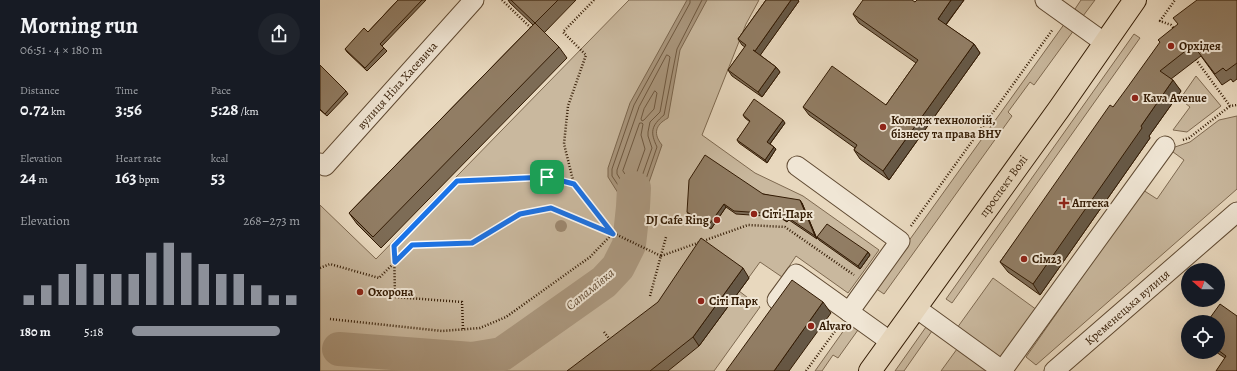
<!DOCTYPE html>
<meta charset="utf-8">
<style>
body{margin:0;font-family:Alegreya,serif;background:#20242c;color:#f1f3f6;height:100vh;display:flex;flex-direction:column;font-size:15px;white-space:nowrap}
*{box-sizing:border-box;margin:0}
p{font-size:13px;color:#9ea1a6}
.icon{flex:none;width:22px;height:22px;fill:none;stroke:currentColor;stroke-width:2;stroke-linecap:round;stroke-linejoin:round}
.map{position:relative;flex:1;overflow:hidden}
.details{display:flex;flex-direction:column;background:#171b24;width:320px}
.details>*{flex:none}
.needle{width:26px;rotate:290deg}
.fabs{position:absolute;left:861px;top:263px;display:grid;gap:8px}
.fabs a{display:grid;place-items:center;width:44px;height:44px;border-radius:50%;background:#171b24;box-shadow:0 4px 16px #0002;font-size:20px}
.pin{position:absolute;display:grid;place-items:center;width:34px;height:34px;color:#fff;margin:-17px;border-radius:8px;box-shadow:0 2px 6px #0006}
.round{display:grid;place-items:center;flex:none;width:42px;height:42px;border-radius:21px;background:#20242c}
.overview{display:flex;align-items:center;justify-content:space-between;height:68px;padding:0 20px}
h1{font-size:22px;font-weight:700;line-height:30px}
.figures{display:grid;grid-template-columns:repeat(3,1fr);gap:6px;height:68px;padding:4px 20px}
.figures div{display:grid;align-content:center}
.figures b{font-size:17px;font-weight:700}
.figures small{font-size:11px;font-weight:400}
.figures p{font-size:11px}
.chart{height:112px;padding:8px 20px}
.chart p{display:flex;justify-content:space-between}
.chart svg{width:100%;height:72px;margin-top:4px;stroke:#8c9099;stroke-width:6}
ul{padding:0 20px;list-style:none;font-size:13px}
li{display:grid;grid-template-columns:64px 48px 1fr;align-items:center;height:30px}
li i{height:10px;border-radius:5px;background:#8c9099}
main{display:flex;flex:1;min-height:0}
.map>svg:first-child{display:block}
</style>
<main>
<section class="details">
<div class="overview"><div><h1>Morning run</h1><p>06:51 · 4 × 180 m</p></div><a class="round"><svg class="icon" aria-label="share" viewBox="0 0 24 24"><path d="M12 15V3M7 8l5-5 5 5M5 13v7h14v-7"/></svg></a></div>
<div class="figures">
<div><p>Distance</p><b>0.72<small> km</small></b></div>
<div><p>Time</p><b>3:56</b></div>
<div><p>Pace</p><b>5:28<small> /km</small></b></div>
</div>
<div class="figures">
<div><p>Elevation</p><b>24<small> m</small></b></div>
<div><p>Heart rate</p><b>163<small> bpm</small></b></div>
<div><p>kcal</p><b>53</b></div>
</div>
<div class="chart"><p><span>Elevation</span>268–273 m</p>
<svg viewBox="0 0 160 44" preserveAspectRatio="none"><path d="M5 44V38M15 44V32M25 44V25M35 44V19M45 44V25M55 44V25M65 44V25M75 44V12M85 44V6M95 44V12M105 44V19M115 44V25M125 44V25M135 44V32M145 44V38M155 44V38"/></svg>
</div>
<ul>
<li><b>180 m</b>5:18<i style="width:88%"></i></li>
</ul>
</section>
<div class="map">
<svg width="917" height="371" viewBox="0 0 917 371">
<rect width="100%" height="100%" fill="#e8d8be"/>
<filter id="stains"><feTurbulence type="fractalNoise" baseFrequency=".005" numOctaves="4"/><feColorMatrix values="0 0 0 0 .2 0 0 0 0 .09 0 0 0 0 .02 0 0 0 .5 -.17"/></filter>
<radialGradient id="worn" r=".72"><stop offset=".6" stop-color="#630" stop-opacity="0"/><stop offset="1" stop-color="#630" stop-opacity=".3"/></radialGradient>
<!-- green -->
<g fill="#c9b89e" stroke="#7e6950">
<path d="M309,0H439L426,24L382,135L435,173L483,196L559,250L528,293L476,256L462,277L440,262L419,291L440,307L394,371H0V205L56,259Z"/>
<path d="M761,0H775L763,16L755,9Z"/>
<path d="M745,23L754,30L714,85L710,82L688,112L692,116L564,294L555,288Z"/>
<path d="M814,34L820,38L632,303L626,299Z"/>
<path d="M876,76L901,106L867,132L853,130L870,107L860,99Z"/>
<path d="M917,116V189L716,365L706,357L823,190L837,199L864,160L849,149L870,142L899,120Z"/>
<path d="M673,278L717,310L682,360L637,328Z"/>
<path d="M529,323L538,330L518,358L513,355L502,371H495Z"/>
<path d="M606,327L612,331L584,371H575Z"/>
<path d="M637,349L667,371H621Z"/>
</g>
<!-- water -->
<path fill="#aa977e" stroke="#7a654d" d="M367,0H387L360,50L348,118C335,125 333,134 342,145L320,208L315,237L308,234L310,212L288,177V168L310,103Z"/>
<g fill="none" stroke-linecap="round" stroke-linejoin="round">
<!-- shore -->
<g stroke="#6e5840" stroke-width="1">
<path d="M370,0V3L314,105L292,169V176L314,209L316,208L337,147C330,132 331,126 344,115L357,49L382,0"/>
<path d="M347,55L349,56L350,57L340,112L330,122L328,132V136L332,148L315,196L312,198L297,174V170L319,107Z"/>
<path d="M335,91L337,93L334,109L324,120L322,121L321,119L324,109Z"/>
<path d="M320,123H322L323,124L321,135L325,149L313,183L311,184L303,171Z"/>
</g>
<!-- river -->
<path stroke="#aa977e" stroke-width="34" d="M19,349L152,359L182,354L284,282L298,267L309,245L313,207L314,188"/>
<!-- minor casing -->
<g stroke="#604a32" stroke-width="21">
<g id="minor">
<path d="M725,0L785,43"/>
<path id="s1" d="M0,163L5,166L154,0"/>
<path d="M477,166L580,241L529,312"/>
<path d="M457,300L476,274L571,342"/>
<path d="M596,308L683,371"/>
<path d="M682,371L845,146"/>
<path id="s2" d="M734,371L917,212"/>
</g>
</g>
<!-- major casing -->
<g stroke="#321a03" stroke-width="24">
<g id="major">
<path id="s3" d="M550,371L739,109L815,0"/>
</g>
</g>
<!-- path -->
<g stroke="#321a03" stroke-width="2.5" stroke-dasharray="1 2" stroke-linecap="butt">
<path d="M182,0L212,29"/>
<path d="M274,0L243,32L266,55L248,106L244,144L254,184L293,233"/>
<path d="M855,30L851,25L840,21L855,0"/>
<path d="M874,57L910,106L917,105"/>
<path d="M863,140L869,138L910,106"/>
<path d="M591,226L733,29"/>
<path d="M341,256L428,225L465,227L534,275"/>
<path d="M0,268L10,264L59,278L92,245L152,243L199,214L231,208L293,233L341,256"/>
<path d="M330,296L346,237"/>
<path d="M10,319L122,331L160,328L186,317L270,257L293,233"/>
<path d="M143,329L142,302L75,297L74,246L137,181L227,177L254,184"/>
<path d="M284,332L291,341"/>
<path d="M486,371L518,327"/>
</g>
<!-- minor -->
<use href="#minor" stroke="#f0e6d5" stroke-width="19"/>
<!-- major -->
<use href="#major" stroke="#e8d8be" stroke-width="22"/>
</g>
<!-- trees -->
<circle fill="#9d8971" cx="241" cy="226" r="6"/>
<!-- wall -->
<g fill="#7d6c56" stroke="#321a03">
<path d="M78,0H106L62,46L67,51L47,71L27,52L25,49L48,32Z"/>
<path d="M188,0H256L224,33L239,47L247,58L61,248L37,224L29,213L213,25L190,3Z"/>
<path d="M446,0H478L479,1L440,55L456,67L460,72L442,97L412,76L408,70L425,47L422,45L418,39Z"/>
<path d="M597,0H644L626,25L654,44L660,53L569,180L540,159L534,150L535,148L489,115L483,107L566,105L596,63L539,23L533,14L595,2Z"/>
<path d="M917,0V79L913,82L911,79L902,85L881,56L851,79L861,91L829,136L830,138L720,295L688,272L680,262L793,107Z"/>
<path d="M0,65L26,91L28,94L7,116L0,110Z"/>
<path d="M423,115L465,123L450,144L454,147L456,149L447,163L419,143L417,140L430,122L425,118Z"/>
<path d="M443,194L482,203L497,239L469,220L467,222L459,217L416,214L406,207L391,229L369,215L367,212Z"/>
<path d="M497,237L548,252L550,255L540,269L499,240Z"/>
<path d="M429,278L379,346L348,371H247Z"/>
<path d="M898,322L917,371L905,358L896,352H898Z"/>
</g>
<!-- shaded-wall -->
<g fill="#665846" stroke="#321a03">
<path d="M471,0H478L479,1L439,57L435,51Z"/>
<path d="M631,0H644L624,27L618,19Z"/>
<path d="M654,44L660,53L569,180L563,171Z"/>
<path d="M456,67L460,72L442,97L438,92Z"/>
<path d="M853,80L861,91L829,136L830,138L720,295L713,284L821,126Z"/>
<path d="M463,120L465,123L449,145L447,142Z"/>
<path d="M454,147L456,149L447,163L445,160Z"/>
<path d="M480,200L482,203L497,239L495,236Z"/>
<path d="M404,204L406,207L391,229L388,226Z"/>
<path d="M467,217L469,220L467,222L465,220Z"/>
<path d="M548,252L550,255L540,269L538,266Z"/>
<path d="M423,268L429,278L379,346L373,337Z"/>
<path d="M503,302L511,313L469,371H454Z"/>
</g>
<!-- building -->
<g fill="#917d64" stroke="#321a03">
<path d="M78,0H102L60,44L64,48L45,68L25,49L44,28L48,32Z"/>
<path d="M191,0H238L215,23Z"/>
<path d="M446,0H471L435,51L433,50L456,67L438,92L408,70L426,45L418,39Z"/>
<path d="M543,0H592L595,2L597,0H631L618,19L654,44L563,171L534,150L537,145L483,107L512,66L566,105L598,60L533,14Z"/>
<path d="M877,0H917V63L906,71L903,68L895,74L873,45L840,71L853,80L821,126L822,128L713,284L680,262L790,105L793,107L807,88L840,42L838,40L858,24L853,18Z"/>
<path d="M215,23L239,47L53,237L29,213Z"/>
<path d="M0,65L26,91L5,114L0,109Z"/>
<path d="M434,99L463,120L447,142L454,147L445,160L417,140L430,121L423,115Z"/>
<path d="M385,155L443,194L480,200L495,236L467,217L465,220L457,214L414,211L404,204L388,226L367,212L369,180Z"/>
<path d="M507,224L548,252L538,266L497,237Z"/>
<path d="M381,238L423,268L373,337L330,371H247L338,302Z"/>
<path d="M472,280L503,302L454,371H406Z"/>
<path d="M900,304L917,316V371H896L906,356L898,350V322H887Z"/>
</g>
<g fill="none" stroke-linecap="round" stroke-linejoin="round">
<!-- route casing -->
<g stroke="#fff" stroke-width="8">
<path id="route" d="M227,177L254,184L293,234L231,208L200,214L152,243L92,245L75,262L74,246L137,181Z"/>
</g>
<!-- route -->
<use href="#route" stroke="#1a73e8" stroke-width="5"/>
</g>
<!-- markers -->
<g fill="#8f2418" stroke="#f0e6d5" stroke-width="1.5">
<circle cx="851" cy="46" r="4"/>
<circle cx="815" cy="98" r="4"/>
<circle cx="563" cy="127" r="4"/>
<path d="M742 197h4v4h4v4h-4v4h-4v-4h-4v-4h4z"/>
<circle cx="434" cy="214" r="4"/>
<circle cx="397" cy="220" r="4"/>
<circle cx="704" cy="259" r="4"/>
<circle cx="40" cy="292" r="4"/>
<circle cx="381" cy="301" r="4"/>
<circle cx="491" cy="326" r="4"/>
</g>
<g text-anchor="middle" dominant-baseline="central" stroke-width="4" stroke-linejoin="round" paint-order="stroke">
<!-- poi labels -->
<g font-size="12" font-weight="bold" fill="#321a03" stroke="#f0e6d5" text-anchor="start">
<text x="859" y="46">Орхідея</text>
<text x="823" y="98">Kava Avenue</text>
<text x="571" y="120">Коледж технологій,<tspan x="571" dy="14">бізнесу та права ВНУ</tspan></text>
<text x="752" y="203">Аптека</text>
<text x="442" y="214">Сіті-Парк</text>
<text x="389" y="220" text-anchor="end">DJ Cafe Ring</text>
<text x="712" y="259">Сім23</text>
<text x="48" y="292">Охорона</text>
<text x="389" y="301">Сіті Парк</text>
<text x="499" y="326">Alvaro</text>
</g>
<!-- street labels -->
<g font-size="12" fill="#321a03" stroke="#f0e6d5">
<text stroke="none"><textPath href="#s1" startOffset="114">вулиця Ніла Хасевича</textPath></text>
<text stroke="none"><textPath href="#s3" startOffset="228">проспект Волі</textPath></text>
<text stroke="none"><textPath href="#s2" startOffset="97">Кременецька вулиця</textPath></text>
</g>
<!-- water labels -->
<g font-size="13" font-style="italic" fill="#624c34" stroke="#f0e6d5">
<text transform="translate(270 289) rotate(-39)">Сапалаївка</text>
</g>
</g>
<rect width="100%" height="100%" filter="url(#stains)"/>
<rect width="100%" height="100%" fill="url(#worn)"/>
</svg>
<div class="fabs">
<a><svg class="needle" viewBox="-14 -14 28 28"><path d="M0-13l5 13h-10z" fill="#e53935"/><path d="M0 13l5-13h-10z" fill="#9ea1a6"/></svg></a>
<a><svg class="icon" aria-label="locate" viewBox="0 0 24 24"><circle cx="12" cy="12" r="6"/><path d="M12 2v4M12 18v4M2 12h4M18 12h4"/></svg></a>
</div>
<div class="pin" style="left:227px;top:177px;background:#1e9e55"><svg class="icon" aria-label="arrive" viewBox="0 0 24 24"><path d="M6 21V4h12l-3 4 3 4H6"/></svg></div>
</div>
</main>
